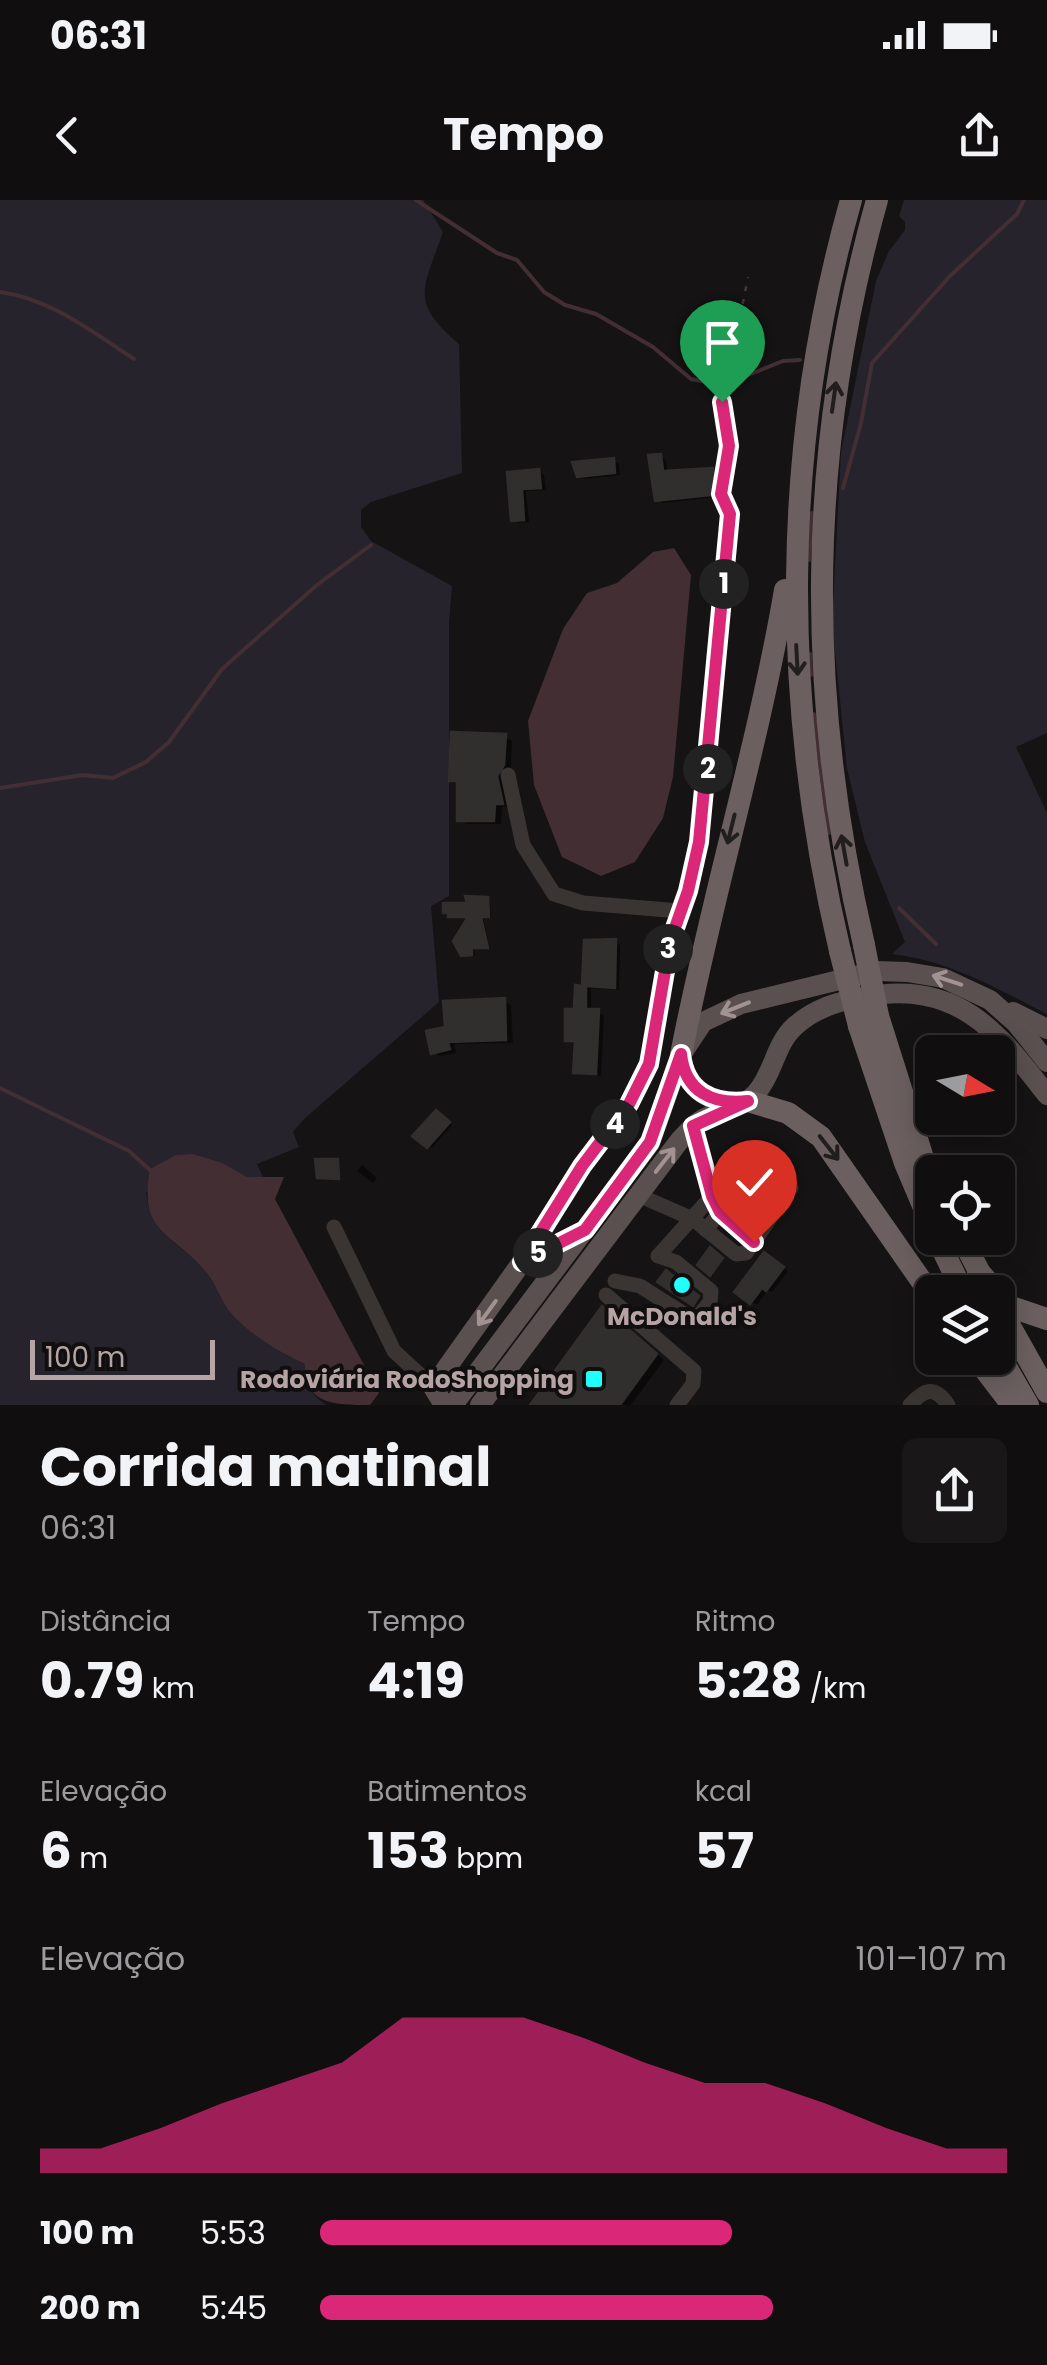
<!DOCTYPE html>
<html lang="pt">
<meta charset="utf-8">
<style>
body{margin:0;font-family:Poppins,sans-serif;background:#191717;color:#f1f3f6;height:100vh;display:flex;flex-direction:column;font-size:38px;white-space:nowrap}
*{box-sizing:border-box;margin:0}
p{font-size:32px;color:#9c9c9e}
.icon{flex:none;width:55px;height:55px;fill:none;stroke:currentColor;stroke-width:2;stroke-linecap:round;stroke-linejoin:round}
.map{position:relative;height:1205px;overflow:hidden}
.details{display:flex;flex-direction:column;background:#100e0e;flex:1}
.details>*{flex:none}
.needle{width:65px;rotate:100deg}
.controls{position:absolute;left:915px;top:835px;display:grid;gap:20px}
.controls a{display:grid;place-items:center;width:100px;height:100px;border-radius:15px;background:#100e0e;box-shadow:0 5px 25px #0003,0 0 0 2px #302e2e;font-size:50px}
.scale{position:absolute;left:30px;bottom:25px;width:185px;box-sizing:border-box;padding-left:10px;border:5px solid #b6a3a3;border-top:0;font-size:28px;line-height:35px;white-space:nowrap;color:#b6a3a3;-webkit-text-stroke:8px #100e0e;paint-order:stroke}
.pin{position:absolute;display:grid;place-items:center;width:85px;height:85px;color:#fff;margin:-102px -42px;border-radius:50% 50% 50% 0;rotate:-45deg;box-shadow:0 0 10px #0007}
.pin .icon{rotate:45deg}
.km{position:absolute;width:50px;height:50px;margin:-25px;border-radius:50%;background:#222;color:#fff;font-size:28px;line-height:50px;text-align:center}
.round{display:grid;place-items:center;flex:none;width:105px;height:105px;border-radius:15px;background:#191717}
.overview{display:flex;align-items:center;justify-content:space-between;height:170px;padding:0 40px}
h1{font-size:55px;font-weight:700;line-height:75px}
.figures{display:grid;grid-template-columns:repeat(3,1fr);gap:15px;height:170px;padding:10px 40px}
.figures div{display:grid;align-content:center}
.figures b{font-size:50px;font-weight:700}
.figures small{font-size:28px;font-weight:400}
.figures p{font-size:28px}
.chart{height:280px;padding:20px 40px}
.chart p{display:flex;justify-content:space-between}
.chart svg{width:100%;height:180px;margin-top:10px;fill:#db2777;opacity:.7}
ul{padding:0 40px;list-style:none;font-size:32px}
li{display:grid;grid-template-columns:160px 120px 1fr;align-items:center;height:75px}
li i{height:25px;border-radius:12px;background:#db2777}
.status{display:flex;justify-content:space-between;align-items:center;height:70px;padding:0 50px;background:#100e0e;direction:ltr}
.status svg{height:28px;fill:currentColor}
header{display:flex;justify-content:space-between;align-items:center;height:130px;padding:0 40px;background:#100e0e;font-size:45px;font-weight:700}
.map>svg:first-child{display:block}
</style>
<div class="status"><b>06:31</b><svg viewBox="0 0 49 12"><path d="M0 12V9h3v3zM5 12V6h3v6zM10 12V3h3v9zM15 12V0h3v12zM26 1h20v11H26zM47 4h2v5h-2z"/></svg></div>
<header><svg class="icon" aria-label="back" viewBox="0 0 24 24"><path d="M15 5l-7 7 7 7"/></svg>Tempo<svg class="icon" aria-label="share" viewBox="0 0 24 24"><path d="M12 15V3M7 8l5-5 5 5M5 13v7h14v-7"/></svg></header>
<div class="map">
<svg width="1047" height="1205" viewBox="0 0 1047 1205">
<rect width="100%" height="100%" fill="#151313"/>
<!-- green -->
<g fill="#27232d">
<path d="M0,0H423L443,32C423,90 409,101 459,144L462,273L371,302L361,310V327L371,341L452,386L449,423V696L431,706L439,802L304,919L293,932L299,947L257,964L263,977H247L193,955L146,993C152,1037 181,1042 205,1071C215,1083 220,1099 229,1111C247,1133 280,1153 305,1164C305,1182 311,1195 326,1205H0Z"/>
<path d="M904,0H1047V533L1016,547L1047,613V814C996,788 950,761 892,754L905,742L865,642L847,569L832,422L841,252L876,81L889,51L905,30V22L899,16Z"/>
</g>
<!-- water -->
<g fill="#432e33">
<path d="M674,348L691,375L673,577L663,618L635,662L601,676L562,657L534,585L528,521L563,429L587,393L617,383L653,352Z"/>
<path d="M193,954L222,963L247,977H284L275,999L379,1193L370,1205C334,1205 305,1205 305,1164C280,1153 247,1133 229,1111C220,1099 215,1082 205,1071C171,1031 138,1034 150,969L176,955Z"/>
</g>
<!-- shadow -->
<g fill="#0007">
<path d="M660,257L666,260L668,274L712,270L718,273L719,289L716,297L663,303L657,300Z"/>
<path d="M613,261L619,264L620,275L585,279L579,276Z"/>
<path d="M539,272L544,275L546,290L526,291L529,322L519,323L514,319L510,274Z"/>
<path d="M505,537L512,541L509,607H502L501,624H466L459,619L460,584L451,579Z"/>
<path d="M487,700L490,702L491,718H483L490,749H474L475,756H466L463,754L470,718L451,716Z"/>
<path d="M586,742H615L620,745L619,790L591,788V812L604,815L601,876L576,872L577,843L567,840L585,788Z"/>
<path d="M504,801L511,805L513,843L454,844L456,853L440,856L433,852Z"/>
<path d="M436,913L452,925L432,948L428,946Z"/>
<path d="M362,965L377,978L373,983L357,971Z"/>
<path d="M770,1058L788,1071L772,1092L768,1090L757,1105L751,1102Z"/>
<path d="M610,1114L664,1160L631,1205H533Z"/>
</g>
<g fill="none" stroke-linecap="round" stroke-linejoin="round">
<!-- stream -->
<g stroke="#432e33" stroke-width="4">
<path d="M416,0L497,53L517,60L544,92L565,105L596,114L653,147L691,179L713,183"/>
<path d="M0,92C51,99 91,131 134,159"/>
<path d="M743,177L783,161L800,160"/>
<path d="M843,288L861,223L872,163L950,76L1017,14L1024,0"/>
<path d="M809,360L812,313"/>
<path d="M810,454L811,475"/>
<path d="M814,514L829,633"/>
<path d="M0,588L83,575L113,578L146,562L169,542L222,469L317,385L371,345"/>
<path d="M899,708L936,744"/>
<path d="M0,888L129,951L152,972"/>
</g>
</g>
<!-- building -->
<g fill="#312e2e" stroke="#312e2d" stroke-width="2.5">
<path d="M661,254L663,271L713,268L714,285L710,295L655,301L648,255Z"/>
<path d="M614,258L615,273L577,277L572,262Z"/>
<path d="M539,269L541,288L522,289L524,320L511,321L507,272Z"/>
<path d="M451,532L506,534L504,565L497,576L503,604H495L494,621H457V581H449Z"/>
<path d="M465,696L488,697L489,717H481L488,748H472V755L461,756L453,741L468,717H448V713H443V703H467Z"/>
<path d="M616,739L615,788L586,786V809H599L596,874L573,873L575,841H565V809H574L575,785L582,786L584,740Z"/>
<path d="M505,798L506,840L448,842L450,849L431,854L426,831L445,827L443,801Z"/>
<path d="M436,910L450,922L427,948L412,936Z"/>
<path d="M315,959H338L339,979L317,978Z"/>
<path d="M764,980L776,990L752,1023L740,1014Z"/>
<path d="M710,1047L723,1058L710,1076L697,1065Z"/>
<path d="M764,1052L784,1067L766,1091L762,1088L750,1104L734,1092Z"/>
<path d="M666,1070L699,1096L693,1106L657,1082Z"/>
<path d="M602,1106L657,1154L620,1205H530Z"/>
</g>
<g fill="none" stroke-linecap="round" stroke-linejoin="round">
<!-- path -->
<path stroke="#413a39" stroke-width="2.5" stroke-dasharray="5 8" stroke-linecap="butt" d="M723,283L729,246L723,203L748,77"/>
<!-- minor -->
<g stroke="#3a3433" stroke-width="15">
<path d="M508,575L523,645L554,694L583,703L680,711"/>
<path d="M638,995L693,1019L736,1054L746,1053L791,988L761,963L720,1012L712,996L693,927"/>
<path d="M334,1027L394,1151L433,1187"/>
<path d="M706,1030L720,1012L754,1041"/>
<path d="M522,1062L582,967L629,904L649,864L670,743L688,691L699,642L731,315L721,294"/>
<path d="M615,1081L640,1086L689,1117H698L710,1102L711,1091L676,1062L658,1056L712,996"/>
<path d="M606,1095L694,1171L693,1184L677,1205"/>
<path d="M910,1205C924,1189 935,1185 948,1205"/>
</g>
<!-- major -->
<g stroke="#59504f" stroke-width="20">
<path d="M1013,812L1047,829"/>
<path d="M681,855C685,885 706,904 737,902"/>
<path d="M444,1205L433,1187L522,1062L579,1033"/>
<path d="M453,1205L650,943L681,855L703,822L741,804L876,771L907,772L943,778L990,800L1016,823L1047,862"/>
<path d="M480,1205L680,940C687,933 694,924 703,919C720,910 744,908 757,892C774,872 775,844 795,826C815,808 839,801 864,797C956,779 997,830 1047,895"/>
</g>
<!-- highway -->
<g stroke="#6b605f" stroke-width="22">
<path d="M864,745C805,492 807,250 877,0"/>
<path d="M840,751C781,501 781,247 851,0"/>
<path d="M878,816L923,958L932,978"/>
<path d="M859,826L905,963L932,1027"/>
<path d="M681,855C711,699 758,547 785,390"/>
<path d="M748,901L788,913L821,937L932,1096"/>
<path d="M937,1038L963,1092"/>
<path d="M962,1038L984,1081"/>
<path d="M978,1071L1011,1107L1047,1119"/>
<path d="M998,1105L1047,1192"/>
<path d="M998,1153L1028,1205"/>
<path d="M976,1158L1012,1205"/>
</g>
<!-- highway-bridge -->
<g stroke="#6b605f" stroke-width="22">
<path d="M864,745L878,816"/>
<path d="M840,751L859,826"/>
</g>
</g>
<!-- one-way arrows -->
<defs><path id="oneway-shaft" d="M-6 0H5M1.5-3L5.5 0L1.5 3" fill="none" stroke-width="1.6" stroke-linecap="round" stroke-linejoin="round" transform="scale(2.5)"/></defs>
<g stroke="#221e1e">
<use href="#oneway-shaft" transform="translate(834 197) rotate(-82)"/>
<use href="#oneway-shaft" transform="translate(797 460) rotate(87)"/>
<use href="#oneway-shaft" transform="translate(731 629) rotate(104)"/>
<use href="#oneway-shaft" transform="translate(844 650) rotate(-100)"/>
<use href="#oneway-shaft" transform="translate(829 948) rotate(52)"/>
</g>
<g stroke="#a39292">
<use href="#oneway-shaft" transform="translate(947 780) rotate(-162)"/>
<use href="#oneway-shaft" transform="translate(735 808) rotate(158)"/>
<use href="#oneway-shaft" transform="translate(665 960) rotate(-52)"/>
<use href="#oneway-shaft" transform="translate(487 1113) rotate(126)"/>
</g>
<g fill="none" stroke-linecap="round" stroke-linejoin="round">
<!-- route casing -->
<g stroke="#fff" stroke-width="20">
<path id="route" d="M722,202L729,246L721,294L730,314L699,642L688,691L670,742L649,864L629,904L582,966L522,1062L585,1030L650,942L681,854C685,892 713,905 748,901L693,926L712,996L720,1012L754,1042"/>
</g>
<!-- route -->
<use href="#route" stroke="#db2777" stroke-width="12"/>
</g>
<!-- markers -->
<g fill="#21fffa" stroke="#100e0e" stroke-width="4">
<circle cx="682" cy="1085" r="10"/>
<rect x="584" y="1169" width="20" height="20" rx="5"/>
</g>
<g text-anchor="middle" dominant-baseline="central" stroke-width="8" stroke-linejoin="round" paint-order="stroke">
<!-- poi labels -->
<g font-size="25" font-weight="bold" fill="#b6a3a3" stroke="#100e0e">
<text x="682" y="1116">McDonald's</text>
<text x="574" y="1179" text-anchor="end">Rodoviária RodoShopping</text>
</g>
</g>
</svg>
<div class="controls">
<a><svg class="needle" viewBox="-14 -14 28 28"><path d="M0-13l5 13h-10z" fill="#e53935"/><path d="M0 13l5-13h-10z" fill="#9c9c9e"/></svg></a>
<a><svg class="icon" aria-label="locate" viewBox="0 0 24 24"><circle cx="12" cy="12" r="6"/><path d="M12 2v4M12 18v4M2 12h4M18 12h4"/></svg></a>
<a><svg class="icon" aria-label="layers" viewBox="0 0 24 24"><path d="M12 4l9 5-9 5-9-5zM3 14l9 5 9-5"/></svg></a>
</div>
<div class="scale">100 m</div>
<div class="pin" style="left:722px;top:202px;background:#1e9e55"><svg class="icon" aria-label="arrive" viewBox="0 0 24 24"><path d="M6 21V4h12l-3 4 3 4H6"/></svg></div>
<div class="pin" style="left:754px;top:1042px;background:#d93025"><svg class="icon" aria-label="check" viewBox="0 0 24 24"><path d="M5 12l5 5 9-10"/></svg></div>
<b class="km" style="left:724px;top:384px">1</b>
<b class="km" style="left:708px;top:569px">2</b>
<b class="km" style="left:668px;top:749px">3</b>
<b class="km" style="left:615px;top:924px">4</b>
<b class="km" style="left:538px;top:1053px">5</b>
</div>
<section class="details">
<div class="overview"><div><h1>Corrida matinal</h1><p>06:31</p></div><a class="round"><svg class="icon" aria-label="share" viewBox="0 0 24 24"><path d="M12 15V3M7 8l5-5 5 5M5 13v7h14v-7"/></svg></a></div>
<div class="figures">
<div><p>Distância</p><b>0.79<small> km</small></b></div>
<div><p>Tempo</p><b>4:19</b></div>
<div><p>Ritmo</p><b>5:28<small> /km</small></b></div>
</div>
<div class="figures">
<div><p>Elevação</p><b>6<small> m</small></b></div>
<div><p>Batimentos</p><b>153<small> bpm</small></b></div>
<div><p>kcal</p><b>57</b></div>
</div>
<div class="chart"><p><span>Elevação</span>101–107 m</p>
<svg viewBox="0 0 160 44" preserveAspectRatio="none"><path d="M0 44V38L10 38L20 33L30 27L40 22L50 17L60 6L70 6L80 6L90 11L100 17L110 22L120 22L130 27L140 33L150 38L160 38V44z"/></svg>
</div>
<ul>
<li><b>100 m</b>5:53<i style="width:60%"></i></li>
<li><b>200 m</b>5:45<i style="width:66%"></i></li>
</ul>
</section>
